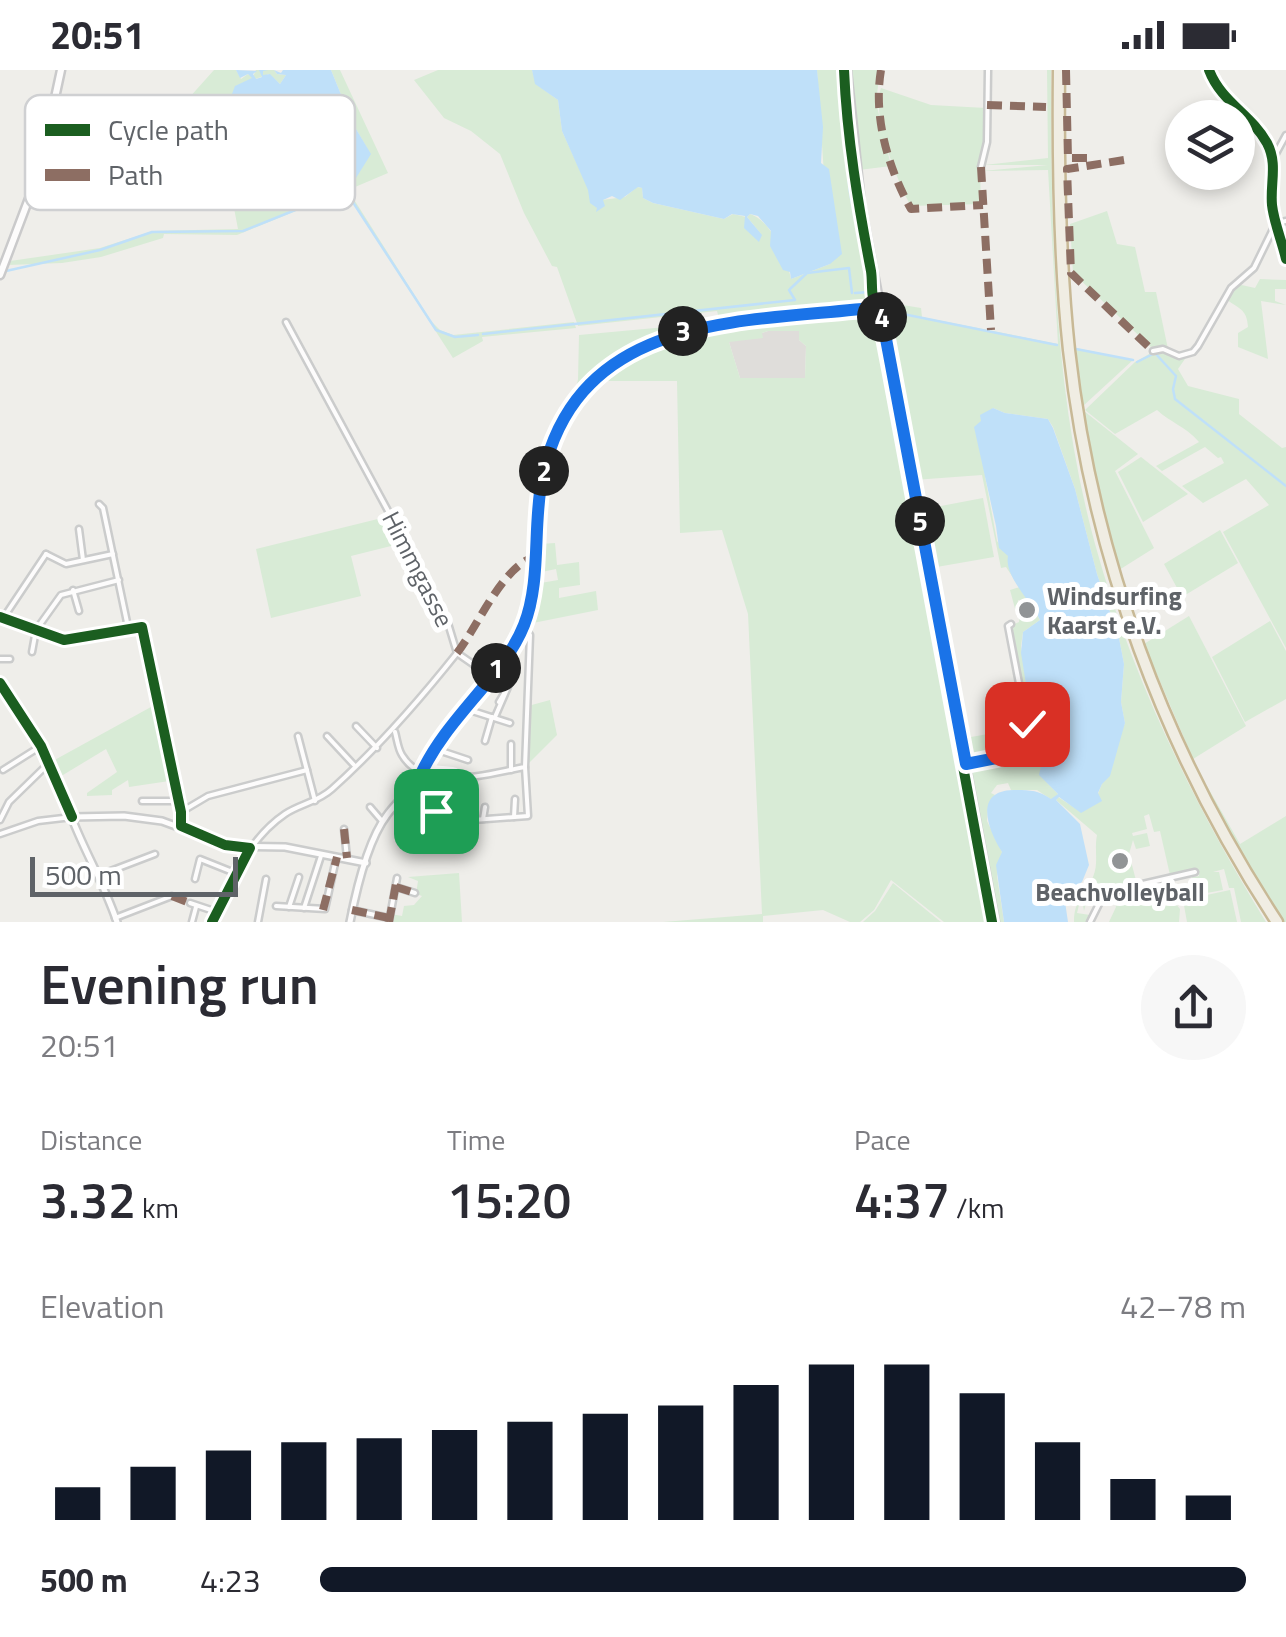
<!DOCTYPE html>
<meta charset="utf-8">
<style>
body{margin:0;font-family:"Titillium Web",sans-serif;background:#f7f7f7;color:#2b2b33;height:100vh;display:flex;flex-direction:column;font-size:38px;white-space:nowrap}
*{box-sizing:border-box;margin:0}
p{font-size:32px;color:#7c7c81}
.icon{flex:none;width:55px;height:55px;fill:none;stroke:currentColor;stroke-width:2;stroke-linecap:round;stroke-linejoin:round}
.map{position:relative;height:852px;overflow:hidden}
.drawer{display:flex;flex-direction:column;background:#fff;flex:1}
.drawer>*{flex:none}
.tools{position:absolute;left:1165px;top:30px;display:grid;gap:20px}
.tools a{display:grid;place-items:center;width:90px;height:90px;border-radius:50%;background:#fff;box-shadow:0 5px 15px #0003;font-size:50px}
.scale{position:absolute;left:30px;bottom:25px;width:208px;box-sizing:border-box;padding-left:10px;border:5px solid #5f6368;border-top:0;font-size:28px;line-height:35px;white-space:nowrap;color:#5f6368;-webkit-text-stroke:8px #fff;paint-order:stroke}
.pin{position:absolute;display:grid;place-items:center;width:85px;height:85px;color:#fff;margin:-42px;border-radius:20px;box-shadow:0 5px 15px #0006}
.km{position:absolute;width:50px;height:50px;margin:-25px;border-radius:50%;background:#222;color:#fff;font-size:28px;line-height:50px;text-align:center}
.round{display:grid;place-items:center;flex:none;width:105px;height:105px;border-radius:52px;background:#f7f7f7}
.head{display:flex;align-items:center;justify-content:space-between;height:170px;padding:0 40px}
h1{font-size:55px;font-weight:600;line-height:75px}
.stats{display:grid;grid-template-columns:repeat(3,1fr);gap:15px;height:170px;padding:10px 40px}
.stats div{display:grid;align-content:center}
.stats b{font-size:50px;font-weight:600}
.stats small{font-size:28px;font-weight:400}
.stats p{font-size:28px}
.chart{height:280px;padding:20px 40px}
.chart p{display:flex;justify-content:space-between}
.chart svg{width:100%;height:180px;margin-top:10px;stroke:#111827;stroke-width:6}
ul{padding:0 40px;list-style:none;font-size:32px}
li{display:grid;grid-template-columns:160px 120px 1fr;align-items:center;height:75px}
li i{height:25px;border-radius:12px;background:#111827}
.status{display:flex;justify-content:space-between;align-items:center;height:70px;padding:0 50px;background:#fff;direction:ltr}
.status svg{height:28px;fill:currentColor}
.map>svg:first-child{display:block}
</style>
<div class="status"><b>20:51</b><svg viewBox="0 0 49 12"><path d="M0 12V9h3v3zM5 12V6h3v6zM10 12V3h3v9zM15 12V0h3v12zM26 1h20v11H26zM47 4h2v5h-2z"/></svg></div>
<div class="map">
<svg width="1286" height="852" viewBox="0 0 1286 852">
<rect width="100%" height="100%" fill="#efeeea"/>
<!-- industrial -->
<path fill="#dfddda" d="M768,261H799V270L806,276L805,308H740L729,272L731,269L762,268V263Z"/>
<!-- green -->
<g fill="#d8ebd6" fill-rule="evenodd">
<path d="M214,0H236L241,9L248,4L253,7L256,0H252H274L277,4L286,5L280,14L269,4L236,16L215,70L234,108L239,128C284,153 303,110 347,112L362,97L367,78L353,54L331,0H340L388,103L348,120L431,251L440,260L453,265L574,252L576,258L482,267L483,271L453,288L345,121L237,165L164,164L163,168L101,187L62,193L8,195L10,191L100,178L153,161L238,159L230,117L188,29Z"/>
<path d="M438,0H532L536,14L558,30L562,61L597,138L602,130L625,127L637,117L642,118L643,128L653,133L724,149L733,144L746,147L762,165L747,147L750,144C772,151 787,189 791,209L830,194L817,0H846L853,91L874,228L869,236C832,240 796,244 760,249C683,258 626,266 574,331L578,309L579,265L720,252L717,241L578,256L557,197L552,196L524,143L500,84L471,61L444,48L414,10Z"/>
<path d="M850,0H880L876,32L891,96L859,100Z"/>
<path d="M1047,0H1051C1051,158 1053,320 1095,474C1132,608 1193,733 1266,852H1241L1234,818H1229L1224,799L1213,802H1219L1223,820L1196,825L1192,807L1199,806L1198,800L1170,805L1160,761L1154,762L1149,744L1144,746L1147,759L1132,763L1133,766L1147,763L1150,776L1136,779L1133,770L1129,784L1137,814L1115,816L1101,828L1097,825L1086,833L1084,841L1083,835H1079L1077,843L1090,845L1087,852H1074C1074,828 1086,825 1093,807C1099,793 1094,780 1097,765L1056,730L1058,727L1081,742L1098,724L1125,653L1121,632L1124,594L1119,568L1097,504L1075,419L1053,357L1048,349L1005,343L993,338L981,351L985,406L997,471L1008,485L1010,501L1016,512L1006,497L1001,498L982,405L914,410L884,232L921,238L922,247L1058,274L1048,100L982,101L1048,95H984L1048,88Z"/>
<path d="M881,18L931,35L986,38V72L980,96L981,134L911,136C897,111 871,44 881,18Z"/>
<path d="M1107,141L1117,174L1135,177L1145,222H1156L1168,279L1152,278L1073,203L1070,154Z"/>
<path d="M1260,209L1286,210V219H1275V231L1286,235L1261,231L1268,289L1238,277V263L1248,257C1247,238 1238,239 1225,228L1237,214L1255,218Z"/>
<path d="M870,240L880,247L994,852H944L891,810L874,840L860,852H850L823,840L763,846V852H663L762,844L748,544L722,460L680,463L677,311H599C636,279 678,266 726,259L730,256ZM768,261H799V270L806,276L805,308H740L729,272L763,268L762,263Z"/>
<path d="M1076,278L1133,290L1083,336Z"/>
<path d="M1158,279L1179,287L1187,286L1178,299L1188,316L1239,329V344L1282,378L1286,377V578L1223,462L1269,435L1246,409L1203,433L1182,416L1224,393L1221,387L1218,388L1205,377L1162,401L1156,396L1199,372C1185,356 1171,353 1157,340L1115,364L1085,340L1135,292Z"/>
<path d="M1084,341L1138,384L1115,401L1154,478L1119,500L1103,444Z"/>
<path d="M1141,387L1188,424L1143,452L1118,402Z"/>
<path d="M983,428L994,487L931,498L920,440Z"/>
<path d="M390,446L403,473L351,486L361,526L271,548L256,479Z"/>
<path d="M1220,460L1238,493L1182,527L1164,494Z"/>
<path d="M555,473L557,495L579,492L580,515L559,518V528L596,521L598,540L528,554L535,514L558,510L556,499L537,503L540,474Z"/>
<path d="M1020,517L1040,550L1023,562L1021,576L1029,633L1042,638L1043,646L1037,641L1049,651L1047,658L1053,662L1054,672L1040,705L1058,724L1052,730L1037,720H1011L1008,713L997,715L991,723L995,725L988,737L987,751L1002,782L997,806L1004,852H998L954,621L961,619L971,667L988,664L992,692L1031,685L1034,692L1035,684L1012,555L1019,552L1021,531L1018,530L1017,546L1010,520Z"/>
<path d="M1189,546L1246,656L1193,689L1144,574Z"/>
<path d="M1270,551L1286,581V629L1245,652L1212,587Z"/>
<path d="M550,630L557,665L525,697L528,636Z"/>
<path d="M160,632L176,710L129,717L128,710L112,720V725L87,726V723L117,702L106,679L58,708L51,692Z"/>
<path d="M1207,716L1240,774L1286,746V852H1283C1254,809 1228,764 1204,718Z"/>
<path d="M459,803L462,852H390L391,844L402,846L404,836L414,835L422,826L416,824L418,811L408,807Z"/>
<path d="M893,813L941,852H863L875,841Z"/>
<path d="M1169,819L1171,828L1180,839L1179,852H1109L1116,837L1114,830Z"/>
<path d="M1230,820L1237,852H1187L1183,830Z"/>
</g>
<!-- water -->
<g fill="#bfe0f9">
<path d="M236,0L257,1L253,4L256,9L262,7L259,0H268L263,1V5L270,4L280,14L286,5L277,4L274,0L281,3L283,0H331L353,54L371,84L356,108L325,114L279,136L259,138L239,128L234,108L215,69L235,16L252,8L248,4L240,8Z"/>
<path d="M532,0H817L823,57L821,93L829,99L842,184L830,194L791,209L790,202L783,200L770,176L771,161L758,146L750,144L747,147L762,165L759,172L744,158L745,146L732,144L724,149L653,133L643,128L642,118L638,117L620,130L612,126L603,130L605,136L596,142L597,138L590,133L588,120L562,61L558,30L535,14Z"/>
<path d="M993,338L1005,343L1048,349L1053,358L1075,419L1097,504L1119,568L1124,594L1121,632L1125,653L1110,706L1102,714L1098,723L1102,731L1081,743L1059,727L1056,730L1080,754L1089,795L1082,812L1064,825L1068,852H1004L996,795L1002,782C988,760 973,721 1013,720C1030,720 1038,720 1051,729L1058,724L1039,705L1041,696L1051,690L1053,663L1047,658L1048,651L1037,648L1036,641L1043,645L1042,638L1029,633L1021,583L1023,562L1040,550C1031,531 1004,506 1008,486L999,478L996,456L974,357L981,351L980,345Z"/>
</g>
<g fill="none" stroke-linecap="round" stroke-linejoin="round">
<!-- stream -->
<g stroke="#bfe0f9" stroke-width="2.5">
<path d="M6,201L100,180L152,162L243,161L345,120L436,260L455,267L478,265"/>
<path d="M790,219L807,203L849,198L852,223"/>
<path d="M855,223L870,222"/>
<path d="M887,244L898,243L1057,275"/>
<path d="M874,246H877"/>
<path d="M483,264L795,230L789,220"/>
<path d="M1076,279L1133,290"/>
<path d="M1137,292L1155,283L1176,306L1173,319L1175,329L1286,416"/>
<path d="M884,310H886"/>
</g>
<!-- canal -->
<g stroke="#bfe0f9" stroke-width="5">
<path d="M839,0L851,121L870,222"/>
<path d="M874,246L987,852"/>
</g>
<!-- minor casing -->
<g stroke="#cbcccc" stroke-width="9">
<g id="minor">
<path d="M1209,0C1221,32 1251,44 1267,73C1278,94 1270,113 1272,135C1274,153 1282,171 1286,189"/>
<path d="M1273,89L1286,65"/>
<path d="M981,97L987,72L988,0"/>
<path d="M1276,153L1286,151"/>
<path d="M286,252L447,550L457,583L490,606"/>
<path d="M1153,281L1163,279L1179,286L1193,282L1198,276L1231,218L1254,198L1276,153"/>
<path d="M79,459L83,490"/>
<path d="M46,484L66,494L113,484"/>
<path d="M73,520L79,541"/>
<path d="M0,547L62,570L128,557L103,438L99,434"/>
<path d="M4,547L46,484"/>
<path d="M32,582L36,560L61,525L119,510"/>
<path d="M0,589H10"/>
<path d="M463,638L510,653"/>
<path d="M495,647L508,617L499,632"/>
<path d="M356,656L377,678"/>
<path d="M395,662C397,669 398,679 402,685C426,725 490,703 525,697L530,565L524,556"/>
<path d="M298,666L315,731"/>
<path d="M327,666L354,695"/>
<path d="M485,671L492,647"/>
<path d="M438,680L468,690"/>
<path d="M966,694L1032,681L1008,556L1011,554"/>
<path d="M3,700L41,676"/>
<path d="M511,700V674"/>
<path d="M453,707L456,751"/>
<path d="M174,712L181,756"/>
<path d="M142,731H179"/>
<path d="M454,733L443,734L436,742L446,752L528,746L525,697"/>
<path d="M370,737L382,751"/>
<path d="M181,742L208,726L307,700"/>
<path d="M514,747L515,729"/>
<path d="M483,749L485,737"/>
<path d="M0,750L9,732L50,692"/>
<path d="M344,759L347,788"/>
<path d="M0,764L38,751L72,747"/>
<path d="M100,805L155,784"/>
<path d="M195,809L200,789L235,803"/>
<path d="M396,817L415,823"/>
<path d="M190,833L217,842"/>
<path d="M276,836L325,839L336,789"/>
<path d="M289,837L299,807"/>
<path d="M304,838L321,786"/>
<path d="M352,840L389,848"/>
<path d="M115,848L172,826"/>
<path d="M192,852L196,837"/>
<path d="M212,852C230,813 248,769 285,744C300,734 318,732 332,719C379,677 418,632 457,583"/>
<path d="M258,852L266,809"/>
<path d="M389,852L397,808"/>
<path d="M1090,852L1101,830L1112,821L1195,802"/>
</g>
</g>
<!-- tertiary casing -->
<g stroke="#cbcccc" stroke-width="10">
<g id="tertiary">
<path d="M0,613C32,657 53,701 73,751C87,786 105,816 117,852"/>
<path d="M72,747L124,746L162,751L230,776L285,777L366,793"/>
<path d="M350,852C356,821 368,770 387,745C396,732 408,723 417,711C432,689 439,669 457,646C477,621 502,597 518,569C542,525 532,467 540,419C573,237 737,256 880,237"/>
</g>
</g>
<!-- secondary casing -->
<g stroke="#cacacb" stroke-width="11">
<g id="secondary">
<path d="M847,0L861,134L995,852"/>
<path d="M0,205L39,102L61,0"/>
<path d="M867,239L875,226"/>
</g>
</g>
<!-- motorway casing -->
<g stroke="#c8b996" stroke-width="15">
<path id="motorway" d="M1059,0C1058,93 1059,187 1069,280C1092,485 1164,680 1277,852"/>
</g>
<!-- minor -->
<use href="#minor" stroke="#fdfcfc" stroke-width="4"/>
<!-- tertiary -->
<use href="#tertiary" stroke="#fdfcfc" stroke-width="5"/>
<!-- secondary -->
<use href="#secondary" stroke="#fdfcfc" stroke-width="6"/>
<!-- motorway -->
<use href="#motorway" stroke="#f0ede3" stroke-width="10"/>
<!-- quiet -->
<g stroke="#8d6e63" stroke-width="8" stroke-dasharray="15 8" stroke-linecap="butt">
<path d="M881,0C873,47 888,98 911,139L983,135"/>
<path d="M1066,0L1068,88H1089"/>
<path d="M987,35L1046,37"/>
<path d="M1124,90L1067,99L1071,203L1153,281"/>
<path d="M981,97L991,260"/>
<path d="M457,583C478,556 502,497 534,487"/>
<path d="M344,759L347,788"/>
<path d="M396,817L415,823"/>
<path d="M172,826L190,833"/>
<path d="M323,840L337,787"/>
<path d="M352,840L389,848"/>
<path d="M389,852L397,808"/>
</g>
<!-- cycleway casing -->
<g stroke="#fff" stroke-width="16">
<g id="cycleway">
<path d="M844,0C847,68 858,134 871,201C873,214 870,227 877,237L889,299L992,852"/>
<path d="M1209,0C1221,32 1251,44 1267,73C1278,94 1270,113 1272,135C1274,153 1282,171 1286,189"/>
<path d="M0,547L64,570L142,557L181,742V756L225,775L250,778L212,852"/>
<path d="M0,613L41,676L72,747"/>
</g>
</g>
<!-- cycleway -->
<use href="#cycleway" stroke="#1b5e20" stroke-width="10"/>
</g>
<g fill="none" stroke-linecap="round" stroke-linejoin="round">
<!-- route casing -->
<g stroke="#fff" stroke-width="20">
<path id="route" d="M436,741L443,734L454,732L452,707L421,704C447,647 504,606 524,555C542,510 532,452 543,404C581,240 748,253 880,237L966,694L1032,681L1027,654"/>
</g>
<!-- route -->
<use href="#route" stroke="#1a73e8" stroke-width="12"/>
</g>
<!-- markers -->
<g fill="#919496" stroke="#fff" stroke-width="4">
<circle cx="1027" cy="540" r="10"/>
<circle cx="1120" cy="791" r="10"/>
</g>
<g text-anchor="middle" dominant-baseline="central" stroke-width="10" stroke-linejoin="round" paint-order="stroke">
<!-- street labels -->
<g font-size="25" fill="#5f6368" stroke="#fff">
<text transform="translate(418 499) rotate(63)">Himmgasse</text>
</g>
<!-- poi labels -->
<g font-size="25" font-weight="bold" fill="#5f6368" stroke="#fff" text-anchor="start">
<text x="1047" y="526">Windsurfing<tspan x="1047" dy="29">Kaarst e.V.</tspan></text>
<text x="1120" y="822" text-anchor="middle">Beachvolleyball</text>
</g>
</g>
<!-- legend -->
<rect x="25" y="25" width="330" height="115" rx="15" fill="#fff" stroke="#cfd0d2" stroke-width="2.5"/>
<rect x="45" y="54" width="45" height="12" fill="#1b5e20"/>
<rect x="45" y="99" width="45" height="12" fill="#8d6e63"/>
<g font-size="28" fill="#5f6368">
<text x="108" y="70">Cycle path</text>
<text x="108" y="115">Path</text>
</g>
</svg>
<div class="tools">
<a><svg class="icon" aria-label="layers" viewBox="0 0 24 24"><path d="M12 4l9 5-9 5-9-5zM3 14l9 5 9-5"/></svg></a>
</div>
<div class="scale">500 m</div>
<div class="pin" style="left:436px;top:741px;background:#1e9e55"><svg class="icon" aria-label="arrive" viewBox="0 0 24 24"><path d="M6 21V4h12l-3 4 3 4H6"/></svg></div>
<div class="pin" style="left:1027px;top:654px;background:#d93025"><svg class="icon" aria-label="check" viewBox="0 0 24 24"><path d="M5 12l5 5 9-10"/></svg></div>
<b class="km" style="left:496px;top:598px">1</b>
<b class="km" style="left:544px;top:401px">2</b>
<b class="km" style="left:683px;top:261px">3</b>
<b class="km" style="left:882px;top:247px">4</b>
<b class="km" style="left:920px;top:451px">5</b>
</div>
<section class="drawer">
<div class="head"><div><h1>Evening run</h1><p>20:51</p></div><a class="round"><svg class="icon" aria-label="share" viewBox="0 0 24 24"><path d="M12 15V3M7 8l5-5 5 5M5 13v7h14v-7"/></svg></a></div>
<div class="stats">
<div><p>Distance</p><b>3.32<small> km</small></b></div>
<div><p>Time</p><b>15:20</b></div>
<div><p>Pace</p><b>4:37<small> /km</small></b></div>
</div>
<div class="chart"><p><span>Elevation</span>42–78 m</p>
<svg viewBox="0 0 160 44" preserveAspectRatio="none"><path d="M5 44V36M15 44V31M25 44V27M35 44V25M45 44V24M55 44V22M65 44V20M75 44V18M85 44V16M95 44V11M105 44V6M115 44V6M125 44V13M135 44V25M145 44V34M155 44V38"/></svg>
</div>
<ul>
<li><b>500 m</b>4:23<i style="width:100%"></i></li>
</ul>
</section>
